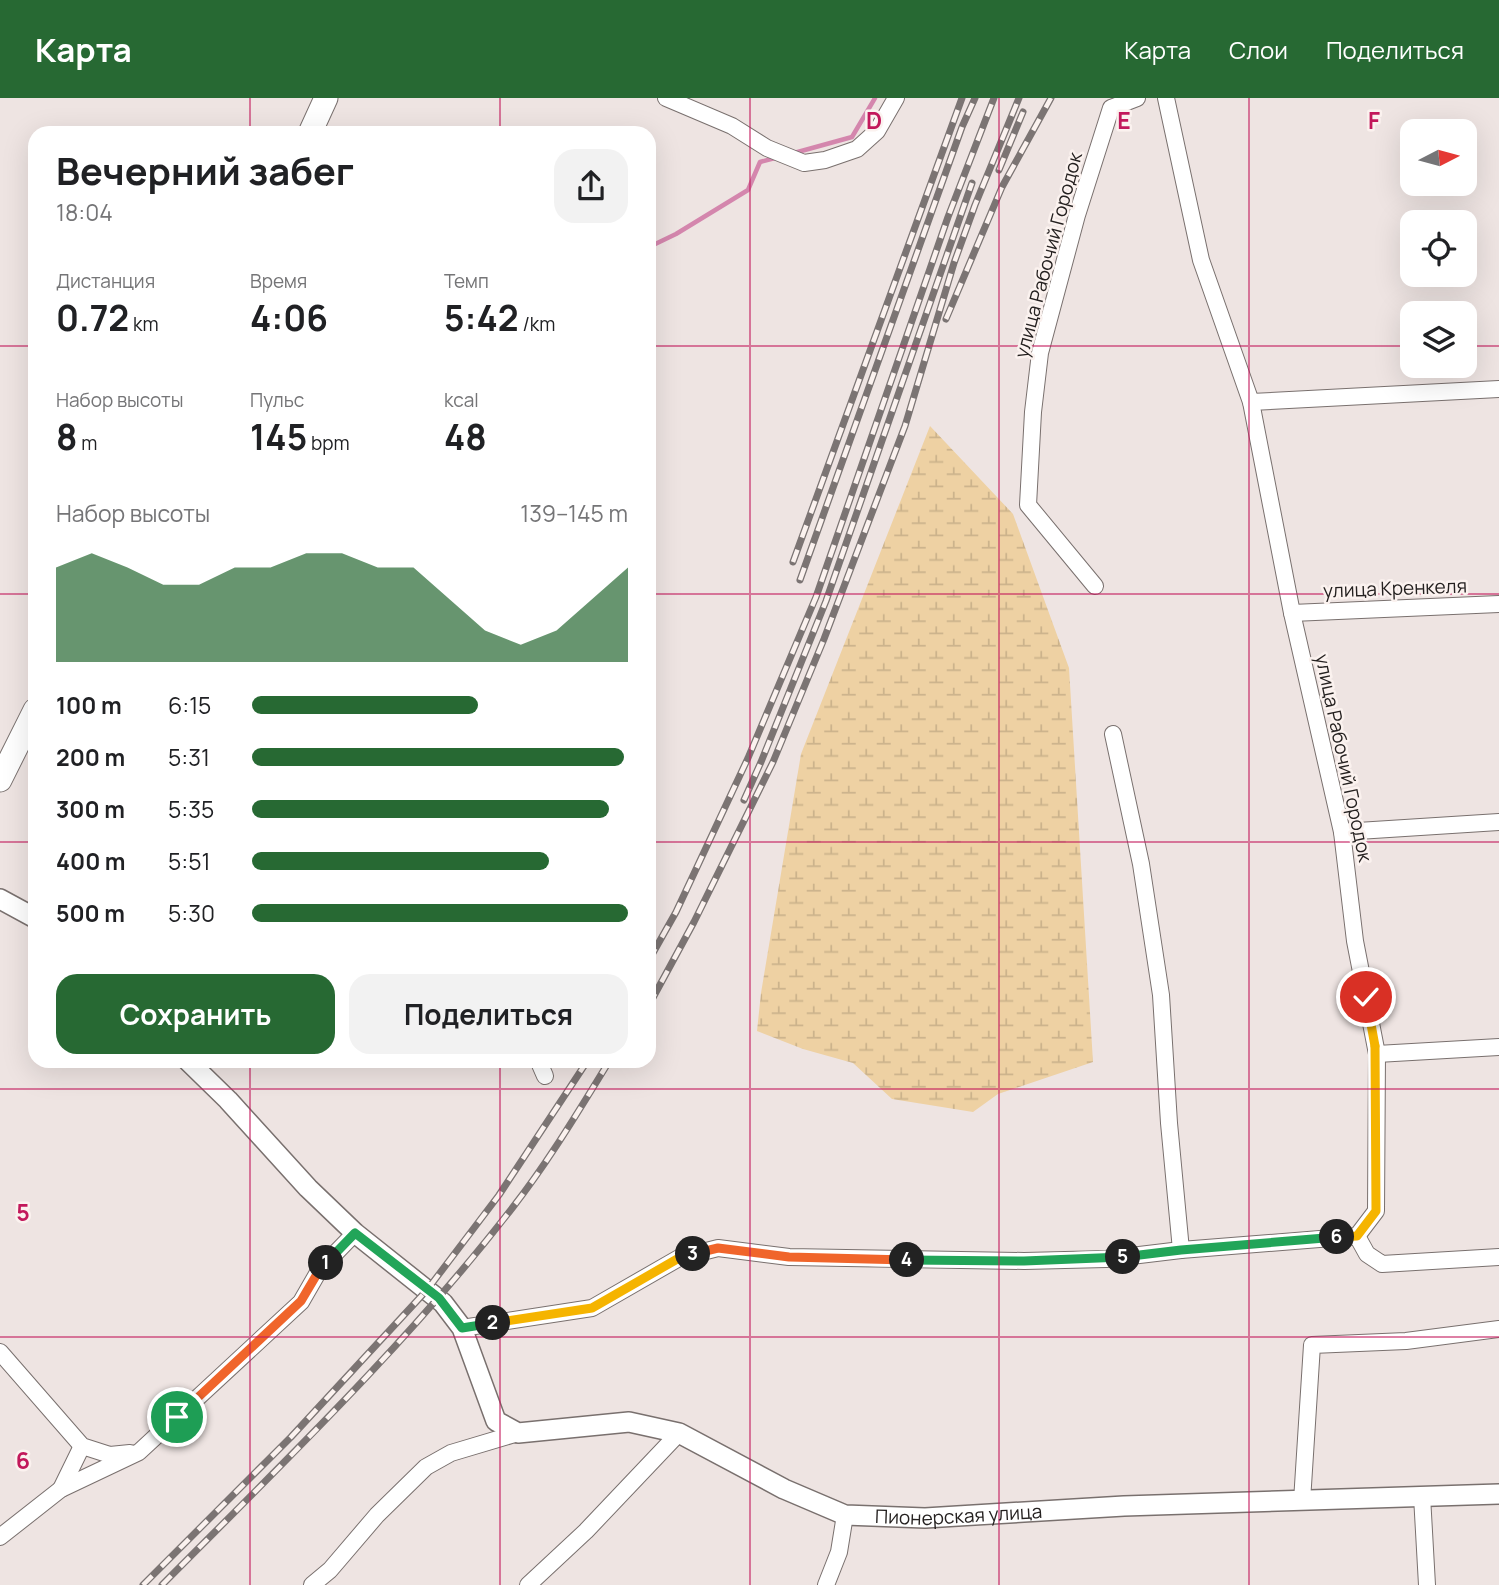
<!DOCTYPE html>
<html lang="ru">
<meta charset="utf-8">
<style>
body{margin:0;font-family:Manrope,sans-serif;background:#f2f2f2;color:#202124;height:100vh;display:flex;flex-direction:column;font-size:26px;white-space:nowrap}
*{box-sizing:border-box;margin:0}
p{font-size:23px;color:#757577}
.icon{flex:none;width:38px;height:38px;fill:none;stroke:currentColor;stroke-width:2;stroke-linecap:round;stroke-linejoin:round}
.map{position:relative;flex:1;overflow:hidden}
.sheet{position:absolute;left:28px;top:28px;width:628px;height:942px;display:flex;flex-direction:column;background:#fff;border-radius:21px;box-shadow:0 7px 28px #0002}
.sheet>*{flex:none}
.needle{width:46px;rotate:84deg}
.fabs{position:absolute;left:1400px;top:21px;display:grid;gap:14px}
.fabs a{display:grid;place-items:center;width:77px;height:77px;border-radius:14px;background:#fff;box-shadow:0 7px 28px #0002;font-size:35px}
.pin{position:absolute;display:grid;place-items:center;width:60px;height:60px;color:#fff;margin:-30px;border:4px solid #fff;border-radius:50%;box-shadow:0 2px 7px #0007}
.km{position:absolute;width:35px;height:35px;margin:-18px;border-radius:50%;background:#222;color:#fff;font-size:19px;line-height:35px;text-align:center}
.round{display:grid;place-items:center;flex:none;width:74px;height:74px;border-radius:21px;background:#f2f2f2}
.head{display:flex;align-items:center;justify-content:space-between;height:119px;padding:0 28px}
h1{font-size:38px;font-weight:700;line-height:52px}
.stats{display:grid;grid-template-columns:repeat(3,1fr);gap:10px;height:119px;padding:7px 28px}
.stats div{display:grid;align-content:center}
.stats b{font-size:35px;font-weight:700}
.stats small{font-size:19px;font-weight:400}
.stats p{font-size:19px}
.chart{height:196px;padding:14px 28px}
.chart p{display:flex;justify-content:space-between}
.chart svg{width:100%;height:126px;margin-top:7px;fill:#276933;opacity:.7}
.button{display:flex;gap:14px;margin-top:auto;padding:14px 28px}
.button a{flex:1;height:80px;border-radius:21px;background:#276933;color:#fff;font-size:28px;font-weight:700;line-height:80px;text-align:center}
.button a+a{background:#f2f2f2;color:#202124}
ul{padding:0 28px;list-style:none;font-size:23px}
li{display:grid;grid-template-columns:112px 84px 1fr;align-items:center;height:52px}
li i{height:18px;border-radius:9px;background:#276933}
header{display:flex;align-items:center;gap:42px;box-sizing:border-box;height:98px;padding:0 35px;background:#276933;color:#fff}
header strong{font-size:33px}
nav{display:flex;gap:38px;margin-inline-start:auto;font-size:24px}
.map>svg:first-child{display:block}
</style>
<header>
<strong>Карта</strong>
<nav><a>Карта</a><a>Слои</a><a>Поделиться</a></nav>
</header>
<div class="map">
<svg width="1499" height="1487" viewBox="0 0 1499 1487">
<defs>
<pattern id="wetland-marsh" width="20" height="14" patternUnits="userSpaceOnUse" patternTransform="scale(1.75)"><rect width="20" height="14" fill="#eed1a3"/><path d="M1 5h8M5 5V1M11 12h8M15 12V8" fill="none" stroke="#ccb38c"/></pattern>
</defs>
<rect width="100%" height="100%" fill="#eee4e2"/>
<!-- wetland -->
<path fill="url(#wetland-marsh)" d="M930,328L1013,416L1069,570L1093,964L998,996L973,1014L892,1001L853,965L803,951L757,933L761,895L801,656Z"/>
<g fill="none" stroke-linecap="round" stroke-linejoin="round">
<!-- stream -->
<g stroke="#d486ad" stroke-width="4.5">
<path d="M794,55L852,39L875,0"/>
<path d="M649,149L676,136L748,92L760,64L775,60"/>
</g>
<!-- minor casing -->
<g stroke="#79706e" stroke-width="18">
<g id="minor">
<path d="M666,0L732,28L767,50L804,65L825,62L857,51L877,33L896,0"/>
<path d="M1251,304L1499,291"/>
<path d="M1095,488L1028,407L1033,314L1040,255L1077,117L1111,10L1137,0"/>
<path d="M1292,515L1499,506"/>
<path d="M1113,636L1141,766L1161,897L1169,1025L1181,1152"/>
<path d="M1342,734L1499,724"/>
<path d="M1377,956L1499,949"/>
<path d="M538,962L545,978"/>
<path d="M1357,1138L1367,1156L1382,1166L1499,1159"/>
<path d="M462,1230L592,1210L679,1160L718,1150L789,1159L1024,1163L1106,1161L1181,1152L1357,1138L1376,1113L1377,956L1355,843L1342,734L1292,515L1251,304L1201,162L1166,0"/>
<path d="M0,1254L82,1348L110,1357L130,1355"/>
<path d="M61,1391L82,1348"/>
<path d="M1422,1398L1427,1487"/>
<path d="M1302,1403L1312,1247L1406,1243L1499,1231"/>
<path d="M0,1439L61,1391L139,1354L301,1204L320,1171L355,1135"/>
<path d="M312,1487L330,1472L377,1417L426,1369L451,1355L518,1335"/>
<path d="M528,1487L586,1433L679,1335"/>
<path d="M826,1487L839,1454L845,1417"/>
</g>
</g>
<!-- tertiary casing -->
<g stroke="#79706e" stroke-width="22">
<g id="tertiary">
<path d="M0,801L35,820"/>
<path id="s1" d="M187,962L228,1002L308,1090L355,1135L443,1205L462,1230L496,1323L518,1335L629,1324L679,1335L784,1391L845,1417L925,1420L1124,1408L1499,1396"/>
</g>
</g>
<!-- secondary casing -->
<g stroke="#79706e" stroke-width="25">
<g id="secondary">
<path d="M310,35L326,0"/>
<path d="M0,682L35,612"/>
</g>
</g>
<!-- minor -->
<use href="#minor" stroke="#fff" stroke-width="16"/>
<!-- tertiary -->
<use href="#tertiary" stroke="#fff" stroke-width="19"/>
<!-- secondary -->
<use href="#secondary" stroke="#fff" stroke-width="23"/>
<!-- rail casing -->
<g stroke="#7b7473" stroke-width="7">
<g id="rail">
<path d="M999,72L1023,14"/>
<path d="M946,221L1002,89L1051,0"/>
<path d="M793,464L962,0"/>
<path d="M800,482L962,29L975,0"/>
<path d="M744,702L761,664L826,503L972,85"/>
<path d="M649,862L676,814L748,660L816,499L948,119L994,0"/>
<path d="M649,907L694,824L773,664L824,541L905,328L954,165L975,107L1019,0"/>
<path d="M143,1487L291,1339L427,1192L499,1097L588,962"/>
<path d="M162,1487C283,1365 408,1245 513,1109C549,1063 579,1012 610,962"/>
</g>
</g>
<!-- rail -->
<use href="#rail" stroke="#fbf2ef" stroke-width="4.5" stroke-dasharray="13" stroke-linecap="butt"/>
</g>
<g fill="none" stroke-linecap="round" stroke-linejoin="round">
<!-- split-1 casing -->
<g stroke="#fff" stroke-width="14">
<path id="split-1" d="M177,1319L301,1203L320,1171L326,1165"/>
</g>
<!-- split-2 casing -->
<g stroke="#fff" stroke-width="14">
<path id="split-2" d="M326,1165L355,1135L439,1200L462,1230L493,1225"/>
</g>
<!-- split-3 casing -->
<g stroke="#fff" stroke-width="14">
<path id="split-3" d="M493,1225L592,1210L679,1160L693,1156"/>
</g>
<!-- split-4 casing -->
<g stroke="#fff" stroke-width="14">
<path id="split-4" d="M693,1156L718,1150L789,1159L907,1162"/>
</g>
<!-- split-5 casing -->
<g stroke="#fff" stroke-width="14">
<path id="split-5" d="M907,1162L1024,1163L1123,1159"/>
</g>
<!-- split-6 casing -->
<g stroke="#fff" stroke-width="14">
<path id="split-6" d="M1123,1159L1181,1152L1337,1139"/>
</g>
<!-- split-7 casing -->
<g stroke="#fff" stroke-width="14">
<path id="split-7" d="M1337,1139L1357,1138L1376,1113L1375,948"/>
</g>
<!-- split-8 casing -->
<g stroke="#fff" stroke-width="14">
<path id="split-8" d="M1366,899L1375,948"/>
</g>
<!-- split-1 -->
<use href="#split-1" stroke="#f0652b" stroke-width="9"/>
<!-- split-2 -->
<use href="#split-2" stroke="#22a559" stroke-width="9"/>
<!-- split-3 -->
<use href="#split-3" stroke="#f5b400" stroke-width="9"/>
<!-- split-4 -->
<use href="#split-4" stroke="#f0652b" stroke-width="9"/>
<!-- split-5 -->
<use href="#split-5" stroke="#22a559" stroke-width="9"/>
<!-- split-6 -->
<use href="#split-6" stroke="#22a559" stroke-width="9"/>
<!-- split-7 -->
<use href="#split-7" stroke="#f5b400" stroke-width="9"/>
<!-- split-8 -->
<use href="#split-8" stroke="#f5b400" stroke-width="9"/>
</g>
<!-- grid -->
<path fill="none" stroke="#c2185b" stroke-width="2" stroke-opacity="0.55" d="M250,0V35M500,0V35M750,0V1487M999,0V1487M1249,0V1487M0,248H35M649,248H1412M1465,248H1499M0,496H35M649,496H1499M0,744H35M649,744H1499M250,962V1487M500,962V1487M0,991H1499M0,1239H1499"/>
<g text-anchor="middle" dominant-baseline="central" stroke-width="5" stroke-linejoin="round" paint-order="stroke">
<!-- street labels -->
<g font-size="19" fill="#252120" stroke="#fbf2ef">
<text transform="translate(1048 157) rotate(-75)">улица Рабочий Городок</text>
<text transform="translate(1395 490) rotate(-2)">улица Кренкеля</text>
<text transform="translate(1344 660) rotate(78)">улица Рабочий Городок</text>
<text stroke="none"><textPath href="#s1" startOffset="971">Пионерская улица</textPath></text>
</g>
</g>
<g font-size="23" text-anchor="middle" font-weight="bold" fill="#c2185b" stroke="#fbf2ef" stroke-width="5" stroke-linejoin="round" paint-order="stroke">
<text x="874" y="31">D</text>
<text x="1124" y="31">E</text>
<text x="1374" y="31">F</text>
<text x="23" y="1123">5</text>
<text x="23" y="1371">6</text>
</g>
</svg>
<div class="fabs">
<a><svg class="needle" viewBox="-14 -14 28 28"><path d="M0-13l5 13h-10z" fill="#e53935"/><path d="M0 13l5-13h-10z" fill="#757577"/></svg></a>
<a><svg class="icon" aria-label="locate" viewBox="0 0 24 24"><circle cx="12" cy="12" r="6"/><path d="M12 2v4M12 18v4M2 12h4M18 12h4"/></svg></a>
<a><svg class="icon" aria-label="layers" viewBox="0 0 24 24"><path d="M12 4l9 5-9 5-9-5zM3 14l9 5 9-5"/></svg></a>
</div>
<div class="pin" style="left:177px;top:1319px;background:#1e9e55"><svg class="icon" aria-label="arrive" viewBox="0 0 24 24"><path d="M6 21V4h12l-3 4 3 4H6"/></svg></div>
<div class="pin" style="left:1366px;top:899px;background:#d93025"><svg class="icon" aria-label="check" viewBox="0 0 24 24"><path d="M5 12l5 5 9-10"/></svg></div>
<b class="km" style="left:326px;top:1165px">1</b>
<b class="km" style="left:493px;top:1225px">2</b>
<b class="km" style="left:693px;top:1156px">3</b>
<b class="km" style="left:907px;top:1162px">4</b>
<b class="km" style="left:1123px;top:1159px">5</b>
<b class="km" style="left:1337px;top:1139px">6</b>
<section class="sheet">
<div class="head"><div><h1>Вечерний забег</h1><p>18:04</p></div><a class="round"><svg class="icon" aria-label="share" viewBox="0 0 24 24"><path d="M12 15V3M7 8l5-5 5 5M5 13v7h14v-7"/></svg></a></div>
<div class="stats">
<div><p>Дистанция</p><b>0.72<small> km</small></b></div>
<div><p>Время</p><b>4:06</b></div>
<div><p>Темп</p><b>5:42<small> /km</small></b></div>
</div>
<div class="stats">
<div><p>Набор высоты</p><b>8<small> m</small></b></div>
<div><p>Пульс</p><b>145<small> bpm</small></b></div>
<div><p>kcal</p><b>48</b></div>
</div>
<div class="chart"><p><span>Набор высоты</span>139–145 m</p>
<svg viewBox="0 0 160 44" preserveAspectRatio="none"><path d="M0 44V11L10 6L20 11L30 17L40 17L50 11L60 11L70 6L80 6L90 11L100 11L110 22L120 33L130 38L140 33L150 22L160 11V44z"/></svg>
</div>
<ul>
<li><b>100 m</b>6:15<i style="width:60%"></i></li>
<li><b>200 m</b>5:31<i style="width:99%"></i></li>
<li><b>300 m</b>5:35<i style="width:95%"></i></li>
<li><b>400 m</b>5:51<i style="width:79%"></i></li>
<li><b>500 m</b>5:30<i style="width:100%"></i></li>
</ul>
<div class="button"><a>Сохранить</a><a>Поделиться</a></div>
</section>
</div>
